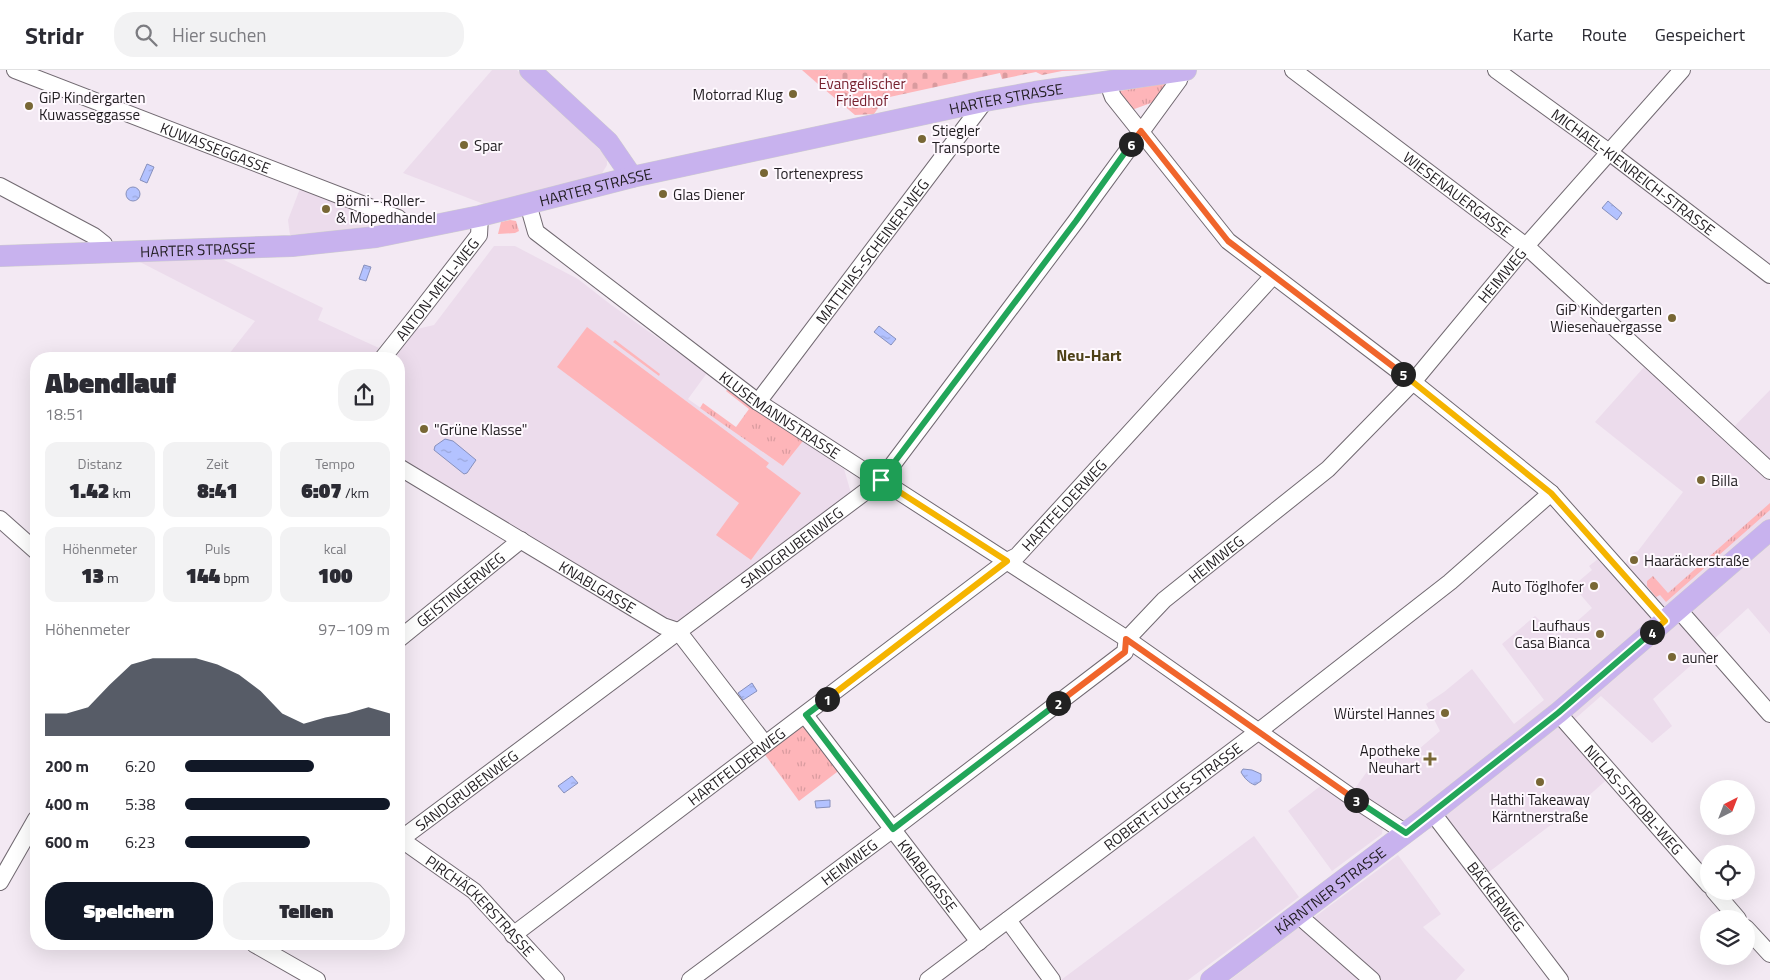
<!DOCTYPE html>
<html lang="de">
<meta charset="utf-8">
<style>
body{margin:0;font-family:"Titillium Web",sans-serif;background:#f2f2f3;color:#2b2b33;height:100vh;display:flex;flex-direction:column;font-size:19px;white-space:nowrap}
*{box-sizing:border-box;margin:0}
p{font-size:16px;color:#7c7c81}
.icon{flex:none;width:28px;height:28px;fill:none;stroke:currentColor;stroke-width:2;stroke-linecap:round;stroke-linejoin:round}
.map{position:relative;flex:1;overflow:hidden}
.side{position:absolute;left:30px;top:282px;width:375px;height:598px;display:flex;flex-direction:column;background:#fff;border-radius:20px;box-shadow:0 5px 20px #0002}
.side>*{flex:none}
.needle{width:32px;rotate:42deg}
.tools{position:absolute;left:1700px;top:710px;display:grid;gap:10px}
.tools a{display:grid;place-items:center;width:55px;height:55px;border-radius:50%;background:#fff;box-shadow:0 5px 20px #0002;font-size:25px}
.pin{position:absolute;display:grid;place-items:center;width:42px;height:42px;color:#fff;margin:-21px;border-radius:10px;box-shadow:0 2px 8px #0006}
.km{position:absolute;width:25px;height:25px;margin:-12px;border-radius:50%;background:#222;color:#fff;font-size:14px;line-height:25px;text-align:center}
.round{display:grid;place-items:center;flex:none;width:52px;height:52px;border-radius:20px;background:#f2f2f3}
.head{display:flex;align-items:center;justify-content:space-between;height:85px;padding:0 15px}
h1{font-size:28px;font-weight:800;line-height:38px}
.figures{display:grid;grid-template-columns:repeat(3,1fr);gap:8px;height:85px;padding:5px 15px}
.figures div{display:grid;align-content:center;border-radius:12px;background:#f2f2f3;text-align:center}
.figures b{font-size:21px;font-weight:800}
.figures small{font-size:14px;font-weight:400}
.figures p{font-size:14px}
.chart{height:140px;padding:10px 15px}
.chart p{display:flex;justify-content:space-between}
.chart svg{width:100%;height:90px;margin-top:5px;fill:#111827;opacity:.7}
.action{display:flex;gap:10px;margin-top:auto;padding:10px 15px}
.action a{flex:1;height:58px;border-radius:20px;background:#111827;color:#fff;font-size:20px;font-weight:800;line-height:58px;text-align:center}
.action a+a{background:#f2f2f3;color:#2b2b33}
ul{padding:0 15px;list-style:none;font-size:16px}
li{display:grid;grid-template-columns:80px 60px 1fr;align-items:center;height:38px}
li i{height:12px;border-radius:6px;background:#111827}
header{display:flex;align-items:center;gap:30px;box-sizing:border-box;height:70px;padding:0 25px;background:#fff;border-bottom:1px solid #e1e1e2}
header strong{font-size:24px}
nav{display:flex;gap:28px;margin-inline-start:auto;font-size:18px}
.search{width:350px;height:45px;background:#f2f2f3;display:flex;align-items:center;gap:12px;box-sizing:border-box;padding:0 18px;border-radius:20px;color:#7c7c81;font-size:19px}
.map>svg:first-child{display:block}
</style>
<header>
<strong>Stridr</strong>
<div class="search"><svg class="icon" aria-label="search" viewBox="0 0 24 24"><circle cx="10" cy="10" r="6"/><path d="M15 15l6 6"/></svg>Hier suchen</div>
<nav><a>Karte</a><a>Route</a><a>Gespeichert</a></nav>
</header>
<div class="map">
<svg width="1770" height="910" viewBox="0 0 1770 910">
<defs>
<pattern id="grass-tufts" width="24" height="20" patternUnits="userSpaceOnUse" patternTransform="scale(1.25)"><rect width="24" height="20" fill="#feb5b9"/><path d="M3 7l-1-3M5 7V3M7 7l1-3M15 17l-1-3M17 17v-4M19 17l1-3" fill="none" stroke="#d99b9f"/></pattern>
<pattern id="cemetery-stones" width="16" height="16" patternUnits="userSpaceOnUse" patternTransform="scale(1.25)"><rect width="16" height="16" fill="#feb5b9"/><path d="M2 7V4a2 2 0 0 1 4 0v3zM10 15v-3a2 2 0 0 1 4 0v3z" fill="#d99b9f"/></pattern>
<pattern id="water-ripples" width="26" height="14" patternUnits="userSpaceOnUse" patternTransform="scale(1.25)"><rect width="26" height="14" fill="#b3c2ff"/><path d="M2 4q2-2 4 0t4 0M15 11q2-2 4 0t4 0" fill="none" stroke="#9aa6da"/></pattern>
</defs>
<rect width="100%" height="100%" fill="#f3e9f3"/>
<!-- built -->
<g fill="#ecdcec">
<path d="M492,0H517L600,80L607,88V95L601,105L489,136L403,103Z"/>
<path d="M301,116L366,141L371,158L290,165L288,150Z"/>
<path d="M494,176H515L578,209L610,234L707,303L688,329L783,396L803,371L844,399L851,423L681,551L666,550L399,389V289H394L417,259L434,255Z"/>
<path d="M220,188L323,238L318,250L379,278L370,289H225L255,251L138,191Z"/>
<path d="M1645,296L1725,366L1770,320V564L1748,538L1714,569L1707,581L1653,629L1672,656L1652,673L1601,626L1568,655L1612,705L1585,729L1485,805L1437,759L1383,756L1382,764L1332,801L1288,741L1323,714L1353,721L1387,674L1412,685L1440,661L1426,634L1444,622L1472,599L1514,654L1544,630L1502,574L1535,546L1555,565L1567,554H1574L1592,538L1573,516L1592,500L1589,496L1598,489L1612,505L1624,495L1633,483L1638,481L1683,422L1595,352Z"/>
<path d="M1254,766L1299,827L1256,860L1188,910H1061Z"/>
<path d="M1398,785L1441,844L1423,857L1465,900L1456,910H1230L1311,848L1312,849Z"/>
</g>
<!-- grass -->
<g fill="url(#grass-tufts)">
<path d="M1167,13L1159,30L1129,41L1117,25L1119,21Z"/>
<path d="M510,150L516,151L519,161L515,163L498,164L501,152Z"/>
<path d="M728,319L803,371L783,396L700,338L703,333L736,357L749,339L726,321Z"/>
<path d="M1770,433V440L1666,532L1660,525L1656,527L1647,516V511L1653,506L1668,523Z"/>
<path d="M803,654L841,699L799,731L763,682Z"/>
</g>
<!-- cemetery -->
<path fill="url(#cemetery-stones)" d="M830,0H1095L1062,1L1042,5L1036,2L1002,9L1000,3L885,28L874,44L855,45L818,14Z"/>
<!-- garden -->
<g fill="#feb5b9">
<path d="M802,0H830L818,14Z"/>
<path d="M587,257L769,393L766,397L801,423L751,490L716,465L739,433L557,297Z"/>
<path d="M615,270L660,304L659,306L613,272Z"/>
</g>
<!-- water -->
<g fill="url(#water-ripples)" stroke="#8790bc">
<path d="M147,94L154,97L147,113L140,110Z"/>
<circle cx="133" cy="124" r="7"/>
<path d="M1608,131L1622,143L1617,150L1602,138Z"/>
<path d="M364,195L371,197L366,211L359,209Z"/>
<path d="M879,256L896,269L891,275L874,262Z"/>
<path d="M445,369L453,371L476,390L467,403L464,404L434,380L435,376Z"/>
<path d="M752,613L757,621L743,630L738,623Z"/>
<path d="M1243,699L1252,700L1261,704V711L1255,715C1249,713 1244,708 1241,702Z"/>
<path d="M572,706L578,713L564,723L558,716Z"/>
<path d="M830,730V737L816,738L815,731Z"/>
</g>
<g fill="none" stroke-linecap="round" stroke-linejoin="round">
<!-- minor casing -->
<g stroke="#716971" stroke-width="18">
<g id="minor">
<path id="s1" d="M15,0L398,148L412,160"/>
<path id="s2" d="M1293,0L1526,176L1770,401"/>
<path id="s3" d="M1496,0L1609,82L1770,205"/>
<path d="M1107,11L1113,27L1228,171L1413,312L1551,423L1665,551"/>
<path d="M0,116L94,166L104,174L106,181"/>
<path id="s4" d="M528,134L536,162L758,332L872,406L881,410L1127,569L1357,731L1406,763"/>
<path id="s5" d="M382,289L417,245L479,165L480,146"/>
<path id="s6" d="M758,332L985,31"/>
<path id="s7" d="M399,397L663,556L678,561L765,674"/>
<path d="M0,449L36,481"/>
<path d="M1678,539L1770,644"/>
<path id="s8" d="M399,569L521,470"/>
<path id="s9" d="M1558,643L1709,815"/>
<path id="s10" d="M805,645L979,872"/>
<path id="s11" d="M1432,742L1560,910"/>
<path id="s12" d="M399,768L474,821L556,910"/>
<path id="s13" d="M403,771L405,766L881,410L1076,151L1179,10L1182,0"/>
<path d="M0,812L36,749"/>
<path d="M1714,821L1738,849"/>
<path d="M1298,845L1372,910"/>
<path d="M1008,850L1052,910"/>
<path d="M1746,858L1770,884"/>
<path id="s14" d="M513,865L1007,491L1017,486L1273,206"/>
<path d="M254,874L317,910"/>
<path id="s15" d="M690,910L893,759L1125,582L1127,569L1164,530L1328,399L1413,312L1526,176L1682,0"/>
<path id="s16" d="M928,910L1259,661L1450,512L1551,423"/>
</g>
</g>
<!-- major casing -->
<g stroke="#cecdce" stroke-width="22">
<g id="major">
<path d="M530,0L608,72L632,107"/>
<path id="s17" d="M0,186L292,176L376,167L480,146L632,107L985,31L1035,22L1186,0"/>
<path id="s18" d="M1211,910L1424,749L1558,643L1770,460"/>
</g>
</g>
<!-- minor -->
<use href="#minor" stroke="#fff" stroke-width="16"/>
<!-- major -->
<use href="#major" stroke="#c8b2ee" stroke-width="21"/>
</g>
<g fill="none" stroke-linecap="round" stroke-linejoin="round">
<!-- split-1 casing -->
<g stroke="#fff" stroke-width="10">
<path id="split-1" d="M827,629L1007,491L881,410"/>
</g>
<!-- split-2 casing -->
<g stroke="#fff" stroke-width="10">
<path id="split-2" d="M827,629L806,645L893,759L1058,633"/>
</g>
<!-- split-3 casing -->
<g stroke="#fff" stroke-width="10">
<path id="split-3" d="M1058,633L1125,582L1126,569L1356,730"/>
</g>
<!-- split-4 casing -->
<g stroke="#fff" stroke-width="10">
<path id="split-4" d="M1356,730L1406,763L1558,643L1652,562"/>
</g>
<!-- split-5 casing -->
<g stroke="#fff" stroke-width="10">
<path id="split-5" d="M1403,304L1551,423L1665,551L1652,562"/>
</g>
<!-- split-6 casing -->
<g stroke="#fff" stroke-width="10">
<path id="split-6" d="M1131,74L1141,61L1228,171L1403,304"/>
</g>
<!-- split-7 casing -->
<g stroke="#fff" stroke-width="10">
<path id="split-7" d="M881,410L1076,151L1131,74"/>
</g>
<!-- split-1 -->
<use href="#split-1" stroke="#f5b400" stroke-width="6"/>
<!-- split-2 -->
<use href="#split-2" stroke="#22a559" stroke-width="6"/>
<!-- split-3 -->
<use href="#split-3" stroke="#f0652b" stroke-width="6"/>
<!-- split-4 -->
<use href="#split-4" stroke="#22a559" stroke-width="6"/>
<!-- split-5 -->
<use href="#split-5" stroke="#f5b400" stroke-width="6"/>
<!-- split-6 -->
<use href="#split-6" stroke="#f0652b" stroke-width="6"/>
<!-- split-7 -->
<use href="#split-7" stroke="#22a559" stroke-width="6"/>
</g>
<!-- markers -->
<g fill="#786735" stroke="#fef8fe" stroke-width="2">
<circle cx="793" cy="24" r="5"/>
<circle cx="29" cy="36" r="5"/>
<circle cx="922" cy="69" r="5"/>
<circle cx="464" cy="75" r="5"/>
<circle cx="764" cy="103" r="5"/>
<circle cx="663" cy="124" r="5"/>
<circle cx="326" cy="139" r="5"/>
<circle cx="1672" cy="248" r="5"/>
<circle cx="424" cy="359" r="5"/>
<circle cx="1701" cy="410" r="5"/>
<circle cx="1634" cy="490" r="5"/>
<circle cx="1594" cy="516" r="5"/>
<circle cx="1600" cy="564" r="5"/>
<circle cx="1672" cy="587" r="5"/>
<circle cx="1445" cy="643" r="5"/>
<path d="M1427.5 681.5h5v5h5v5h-5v5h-5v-5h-5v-5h5z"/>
<circle cx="1540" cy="712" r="5"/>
</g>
<g text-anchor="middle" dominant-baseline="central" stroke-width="4" stroke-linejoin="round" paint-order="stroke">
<!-- park labels -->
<g font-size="15" fill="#76212f" stroke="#fef8fe">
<text x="862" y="13">Evangelischer<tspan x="862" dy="17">Friedhof</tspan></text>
</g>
<!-- poi labels -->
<g font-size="15" fill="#211d21" stroke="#fef8fe" text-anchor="start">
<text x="783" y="24" text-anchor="end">Motorrad Klug</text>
<text x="39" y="27">GiP Kindergarten<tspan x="39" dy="17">Kuwasseggasse</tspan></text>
<text x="932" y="60">Stiegler<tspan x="932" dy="17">Transporte</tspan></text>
<text x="474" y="75">Spar</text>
<text x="774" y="103">Tortenexpress</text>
<text x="673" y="124">Glas Diener</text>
<text x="336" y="130">Börni - Roller-<tspan x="336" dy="17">&amp; Mopedhandel</tspan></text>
<text x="1662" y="239" text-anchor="end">GiP Kindergarten<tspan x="1662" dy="17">Wiesenauergasse</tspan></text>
<text x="434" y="359">"Grüne Klasse"</text>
<text x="1711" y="410">Billa</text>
<text x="1644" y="490">Haaräckerstraße</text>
<text x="1584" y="516" text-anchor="end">Auto Töglhofer</text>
<text x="1590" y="555" text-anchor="end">Laufhaus<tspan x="1590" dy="17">Casa Bianca</tspan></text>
<text x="1682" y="587">auner</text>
<text x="1435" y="643" text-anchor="end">Würstel Hannes</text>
<text x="1420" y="680" text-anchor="end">Apotheke<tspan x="1420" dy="17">Neuhart</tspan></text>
<text x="1540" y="729" text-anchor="middle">Hathi Takeaway<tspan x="1540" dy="17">Kärntnerstraße</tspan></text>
</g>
<!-- street labels -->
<g font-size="15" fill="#211d21" stroke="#fef8fe">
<text stroke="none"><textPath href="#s17" startOffset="1022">HARTER STRASSE</textPath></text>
<text stroke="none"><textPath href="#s1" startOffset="215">KUWASSEGGASSE</textPath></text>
<text stroke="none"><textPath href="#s3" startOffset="171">MICHAEL-KIENREICH-STRASSE</textPath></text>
<text stroke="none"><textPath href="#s17" startOffset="602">HARTER STRASSE</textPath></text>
<text stroke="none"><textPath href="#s2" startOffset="206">WIESENAUERGASSE</textPath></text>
<text stroke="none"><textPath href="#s17" startOffset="198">HARTER STRASSE</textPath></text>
<text stroke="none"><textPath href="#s6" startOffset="189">MATTHIAS-SCHEINER-WEG</textPath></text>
<text stroke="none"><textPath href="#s15" startOffset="1082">HEIMWEG</textPath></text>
<text stroke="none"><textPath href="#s5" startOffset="89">ANTON-MELL-WEG</textPath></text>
<text stroke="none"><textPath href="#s4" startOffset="334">KLUSEMANNSTRASSE</textPath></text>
<text stroke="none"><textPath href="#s14" startOffset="700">HARTFELDERWEG</textPath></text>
<text stroke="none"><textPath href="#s13" startOffset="488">SANDGRUBENWEG</textPath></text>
<text stroke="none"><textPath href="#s15" startOffset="678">HEIMWEG</textPath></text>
<text stroke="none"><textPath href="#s7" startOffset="232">KNABLGASSE</textPath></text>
<text stroke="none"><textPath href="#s8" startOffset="79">GEISTINGERWEG</textPath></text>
<text stroke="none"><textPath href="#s14" startOffset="280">HARTFELDERWEG</textPath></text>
<text stroke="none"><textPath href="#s13" startOffset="82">SANDGRUBENWEG</textPath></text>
<text stroke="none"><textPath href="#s16" startOffset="306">ROBERT-FUCHS-STRASSE</textPath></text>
<text stroke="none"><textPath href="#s9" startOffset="115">NICLAS-STROBL-WEG</textPath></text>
<text stroke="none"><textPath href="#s15" startOffset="198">HEIMWEG</textPath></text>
<text stroke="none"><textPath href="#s10" startOffset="202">KNABLGASSE</textPath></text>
<text stroke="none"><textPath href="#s18" startOffset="149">KÄRNTNER STRASSE</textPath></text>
<text stroke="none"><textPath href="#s11" startOffset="106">BÄCKERWEG</textPath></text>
<text stroke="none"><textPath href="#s12" startOffset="106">PIRCHÄCKERSTRASSE</textPath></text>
</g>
<!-- neighbourhood labels -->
<g font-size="16" font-weight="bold" fill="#4d4017" stroke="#fef8fe">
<text x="1089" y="285">Neu-Hart</text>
</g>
</g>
</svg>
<div class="tools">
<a><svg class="needle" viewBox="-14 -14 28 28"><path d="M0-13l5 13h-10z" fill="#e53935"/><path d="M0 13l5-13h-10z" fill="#7c7c81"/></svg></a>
<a><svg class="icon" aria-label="locate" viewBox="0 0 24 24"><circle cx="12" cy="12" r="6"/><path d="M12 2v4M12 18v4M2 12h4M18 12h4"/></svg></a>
<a><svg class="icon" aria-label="layers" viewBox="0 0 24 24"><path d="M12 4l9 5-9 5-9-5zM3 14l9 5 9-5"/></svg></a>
</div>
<div class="pin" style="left:881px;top:410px;background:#1e9e55"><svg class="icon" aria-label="arrive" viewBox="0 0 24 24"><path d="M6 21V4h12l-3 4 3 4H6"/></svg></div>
<b class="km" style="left:827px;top:629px">1</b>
<b class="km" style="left:1058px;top:633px">2</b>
<b class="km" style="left:1356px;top:730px">3</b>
<b class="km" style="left:1652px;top:562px">4</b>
<b class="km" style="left:1403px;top:304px">5</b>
<b class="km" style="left:1131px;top:74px">6</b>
<section class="side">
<div class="head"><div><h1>Abendlauf</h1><p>18:51</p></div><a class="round"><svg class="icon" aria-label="share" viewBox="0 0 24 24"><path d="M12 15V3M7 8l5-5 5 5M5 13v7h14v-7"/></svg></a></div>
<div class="figures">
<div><p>Distanz</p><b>1.42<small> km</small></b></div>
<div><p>Zeit</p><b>8:41</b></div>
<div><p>Tempo</p><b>6:07<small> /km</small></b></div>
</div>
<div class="figures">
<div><p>Höhenmeter</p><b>13<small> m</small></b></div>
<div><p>Puls</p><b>144<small> bpm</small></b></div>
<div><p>kcal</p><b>100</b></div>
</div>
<div class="chart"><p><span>Höhenmeter</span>97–109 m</p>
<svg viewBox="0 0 160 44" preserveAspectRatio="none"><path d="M0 44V33L10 33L20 30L30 19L40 9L50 6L60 6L70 6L80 9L90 14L100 22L110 33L120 38L130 35L140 33L150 30L160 33V44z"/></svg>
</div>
<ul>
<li><b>200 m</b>6:20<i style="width:63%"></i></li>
<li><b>400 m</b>5:38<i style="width:100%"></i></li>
<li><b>600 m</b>6:23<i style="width:61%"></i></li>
</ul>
<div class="action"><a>Speichern</a><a>Teilen</a></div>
</section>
</div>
